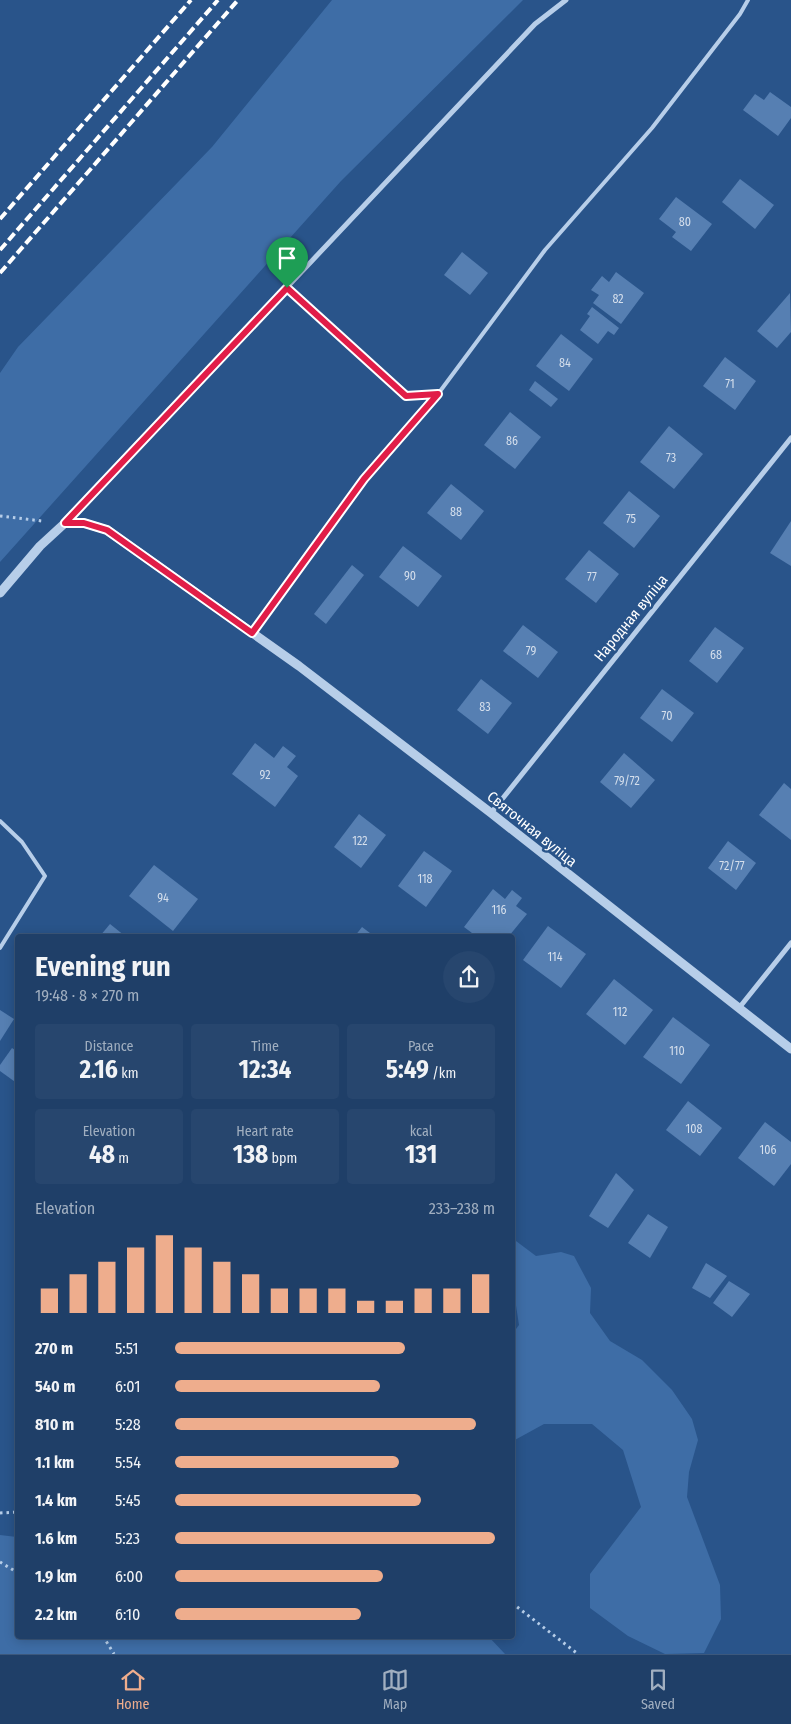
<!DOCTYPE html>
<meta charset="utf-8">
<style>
body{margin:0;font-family:"Fira Sans Condensed",sans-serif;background:#27466e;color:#f1f3f6;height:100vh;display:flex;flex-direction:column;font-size:19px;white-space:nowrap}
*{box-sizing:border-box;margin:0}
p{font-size:16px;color:#a1afc0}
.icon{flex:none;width:28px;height:28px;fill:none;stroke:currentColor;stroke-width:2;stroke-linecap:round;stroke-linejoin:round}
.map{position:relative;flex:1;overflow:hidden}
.details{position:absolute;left:15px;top:934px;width:500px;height:705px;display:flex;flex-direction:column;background:#1f3f68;border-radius:5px;box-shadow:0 2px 12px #0003,0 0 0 1px #3c587c}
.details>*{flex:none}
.pin{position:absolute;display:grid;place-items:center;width:42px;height:42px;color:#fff;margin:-51px -21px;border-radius:50% 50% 50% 0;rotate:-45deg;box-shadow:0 0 5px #0007}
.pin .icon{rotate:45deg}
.round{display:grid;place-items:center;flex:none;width:52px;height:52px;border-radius:26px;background:#27466e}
.summary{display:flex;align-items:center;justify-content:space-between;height:85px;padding:0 20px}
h1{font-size:28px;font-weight:700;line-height:38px}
.figures{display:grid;grid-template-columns:repeat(3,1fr);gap:8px;height:85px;padding:5px 20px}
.figures div{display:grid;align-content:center;border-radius:5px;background:#27466e;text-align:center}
.figures b{font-size:25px;font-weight:700}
.figures small{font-size:14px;font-weight:400}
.figures p{font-size:14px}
.chart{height:140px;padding:10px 20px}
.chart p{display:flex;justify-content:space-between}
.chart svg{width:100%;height:90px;margin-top:5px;stroke:#eead8d;stroke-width:6}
ul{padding:0 20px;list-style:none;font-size:16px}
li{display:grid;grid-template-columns:80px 60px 1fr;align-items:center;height:38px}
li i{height:12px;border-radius:6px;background:#eead8d}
.tab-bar{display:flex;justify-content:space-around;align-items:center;height:70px;border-top:1px solid #3c587c;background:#1f3f68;font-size:14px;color:#a1afc0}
.tab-bar a{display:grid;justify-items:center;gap:2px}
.tab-bar .current{color:#eead8d}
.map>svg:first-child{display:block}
</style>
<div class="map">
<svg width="791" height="1654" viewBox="0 0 791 1654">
<rect width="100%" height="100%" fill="#29548a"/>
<!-- green -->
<g fill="#3e6da6">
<path d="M332,0H523L341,181L0,562V373L18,347L212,147Z"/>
<path d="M512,1238L536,1256L561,1252L574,1256L591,1288L590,1313L610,1341L642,1360L672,1390L692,1419L698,1440L689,1472L687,1497L720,1585L721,1619L704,1653L665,1654L628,1636L590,1608V1574L641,1507L623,1450L592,1424H544L513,1441V1333L519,1325L513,1286Z"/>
<path d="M0,1535L17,1537L18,1636H488L505,1654H0Z"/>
</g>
<!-- building -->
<g fill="#567fb2">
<path d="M770,92L791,107V118L778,136L743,110L755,94L764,100Z"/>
<path d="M740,179L774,205L755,229L722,202Z"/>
<path d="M676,197L712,224L691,251L672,237L676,232L659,219Z"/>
<path d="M462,252L488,273L470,295L444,275Z"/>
<path d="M616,272L644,293L621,324L593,303L599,295L591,290L602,276L609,282Z"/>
<path d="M790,293L791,332L777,348L757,331Z"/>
<path d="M592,307L619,328L614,335L608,331L598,344L580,330L590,316L587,314Z"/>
<path d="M561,334L593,359L569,391L536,366Z"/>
<path d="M725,357L756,381L735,410L703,386Z"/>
<path d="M535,381L558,399L551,407L529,390Z"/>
<path d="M510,412L541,437L515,469L484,445Z"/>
<path d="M669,426L703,454L674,489L640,462Z"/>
<path d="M451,484L484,511L461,540L427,513Z"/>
<path d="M629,491L660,516L634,548L603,523Z"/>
<path d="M791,521V566L770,553Z"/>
<path d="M403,546L442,576L418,607L379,577Z"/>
<path d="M589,550L619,574L596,603L565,579Z"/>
<path d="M352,565L364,575L326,624L314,614Z"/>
<path d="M523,625L558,652L538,678L503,651Z"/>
<path d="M715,627L744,648L717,683L689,661Z"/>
<path d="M481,679L512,703L488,734L457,710Z"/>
<path d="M662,689L694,713L672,742L640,718Z"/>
<path d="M255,743L274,758L283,746L296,756L287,767L298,776L275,807L232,774Z"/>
<path d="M624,753L655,780L631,808L600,782Z"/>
<path d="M784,783L791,789V840L759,815Z"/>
<path d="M359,814L386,835L361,868L334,847Z"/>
<path d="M728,841L756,863L736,890L708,868Z"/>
<path d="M424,851L452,871L426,907L398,886Z"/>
<path d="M154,865L198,899L173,931L129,896Z"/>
<path d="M493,889L505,899L512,890L522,898L516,906L527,914L509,936H476L464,927Z"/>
<path d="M110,924L125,936H100Z"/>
<path d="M548,926L586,954L561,988L523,960Z"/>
<path d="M362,927L374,936H355Z"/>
<path d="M614,979L653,1010L625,1045L586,1014Z"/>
<path d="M0,1010L14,1019L0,1041Z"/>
<path d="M673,1017L710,1045L681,1084L643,1057Z"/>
<path d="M12,1048L18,1052V1084L0,1071V1065Z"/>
<path d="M688,1101L722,1128L700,1156L666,1130Z"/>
<path d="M765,1122L791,1142V1164L774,1186L738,1158Z"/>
<path d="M616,1173L634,1190L608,1228L589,1216Z"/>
<path d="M648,1214L668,1227L650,1258L628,1243Z"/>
<path d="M706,1263L727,1276L710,1298L692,1288Z"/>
<path d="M729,1281L750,1294L732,1317L713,1303Z"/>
</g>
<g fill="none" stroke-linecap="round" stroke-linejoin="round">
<!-- path -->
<g stroke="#b7cee9" stroke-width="3" stroke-dasharray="2.5 4" stroke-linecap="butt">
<path d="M0,516L42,521"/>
<path d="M263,619L364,479L424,410"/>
<path d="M0,1513L18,1512"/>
<path d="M0,1562L18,1573"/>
<path d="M512,1603L578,1654"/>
<path d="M103,1636L114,1654"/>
</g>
<!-- service -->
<g stroke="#b7cee9" stroke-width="4">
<path d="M287,288L406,396L438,394L545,250L652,128L740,14L748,0"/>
<path d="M0,821L22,842L45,876L0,948"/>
</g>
<!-- minor -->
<g stroke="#b7cee9" stroke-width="5">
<path d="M65,523L535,24L566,0"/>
<path d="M491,813L791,438"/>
<path d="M739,1008L791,943"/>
</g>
<!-- tertiary -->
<path stroke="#b7cee9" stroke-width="9" d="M0,593L40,546L65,523H84L107,530L299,666L491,813L791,1049"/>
<!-- rail -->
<g stroke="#fff" stroke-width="4" stroke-dasharray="9 4" stroke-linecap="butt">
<path d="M0,219L191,0"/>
<path d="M0,250L218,0"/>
<path d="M0,273L238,0"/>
</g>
</g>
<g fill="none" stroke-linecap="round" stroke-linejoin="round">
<!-- route casing -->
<g stroke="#fff" stroke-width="10">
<path id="route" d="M287,288L406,396L438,394L364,479L252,633L107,530L84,523H65Z"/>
</g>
<!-- route -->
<use href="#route" stroke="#e11d48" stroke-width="6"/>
</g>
<g text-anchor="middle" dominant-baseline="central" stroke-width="5" stroke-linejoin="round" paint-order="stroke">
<!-- number labels -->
<g font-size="12" fill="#d5dfec">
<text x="685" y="222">80</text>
<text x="618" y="299">82</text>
<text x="565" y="363">84</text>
<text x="730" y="384">71</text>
<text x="512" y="441">86</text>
<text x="671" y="458">73</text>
<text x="456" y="512">88</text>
<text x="631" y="519">75</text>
<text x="410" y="576">90</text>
<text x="592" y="577">77</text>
<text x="531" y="651">79</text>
<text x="716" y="655">68</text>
<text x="485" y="707">83</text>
<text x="667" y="716">70</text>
<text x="265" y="775">92</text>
<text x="627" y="781">79/72</text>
<text x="360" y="841">122</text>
<text x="732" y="866">72/77</text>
<text x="425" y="879">118</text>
<text x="163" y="898">94</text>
<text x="499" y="910">116</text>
<text x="555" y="957">114</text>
<text x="620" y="1012">112</text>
<text x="677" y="1051">110</text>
<text x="694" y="1129">108</text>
<text x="768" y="1150">106</text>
</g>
<!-- street labels -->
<g font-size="15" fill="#fff" stroke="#29548a">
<text transform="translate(631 618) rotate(-51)">Народная вуліца</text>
<text transform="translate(532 829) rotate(39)">Святочная вуліца</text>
</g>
</g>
</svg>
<div class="pin" style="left:287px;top:288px;background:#1e9e55"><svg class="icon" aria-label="arrive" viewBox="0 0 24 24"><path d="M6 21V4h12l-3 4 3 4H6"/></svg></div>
<section class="details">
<div class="summary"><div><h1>Evening run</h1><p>19:48 · 8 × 270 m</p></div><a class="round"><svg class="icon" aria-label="share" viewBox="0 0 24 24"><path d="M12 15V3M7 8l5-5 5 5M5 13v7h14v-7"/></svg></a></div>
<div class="figures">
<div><p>Distance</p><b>2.16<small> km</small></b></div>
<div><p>Time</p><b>12:34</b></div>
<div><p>Pace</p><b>5:49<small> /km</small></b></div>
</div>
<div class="figures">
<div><p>Elevation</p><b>48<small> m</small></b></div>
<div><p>Heart rate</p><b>138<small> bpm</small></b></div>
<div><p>kcal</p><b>131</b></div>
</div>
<div class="chart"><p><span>Elevation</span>233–238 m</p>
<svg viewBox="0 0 160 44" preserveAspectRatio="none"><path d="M5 44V32M15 44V25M25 44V19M35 44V12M45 44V6M55 44V12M65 44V19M75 44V25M85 44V32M95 44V32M105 44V32M115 44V38M125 44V38M135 44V32M145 44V32M155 44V25"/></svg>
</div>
<ul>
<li><b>270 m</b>5:51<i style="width:72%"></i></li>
<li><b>540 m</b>6:01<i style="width:64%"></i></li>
<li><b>810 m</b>5:28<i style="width:94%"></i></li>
<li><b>1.1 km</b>5:54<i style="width:70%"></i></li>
<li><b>1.4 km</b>5:45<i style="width:77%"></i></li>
<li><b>1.6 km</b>5:23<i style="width:100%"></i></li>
<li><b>1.9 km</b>6:00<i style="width:65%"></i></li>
<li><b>2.2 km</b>6:10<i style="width:58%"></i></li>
</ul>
</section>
</div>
<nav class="tab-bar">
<a class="current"><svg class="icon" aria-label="home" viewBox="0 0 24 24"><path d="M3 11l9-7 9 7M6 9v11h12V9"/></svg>Home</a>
<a><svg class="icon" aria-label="map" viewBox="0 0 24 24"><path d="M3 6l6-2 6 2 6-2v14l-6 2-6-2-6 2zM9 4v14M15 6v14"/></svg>Map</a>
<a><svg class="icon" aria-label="saved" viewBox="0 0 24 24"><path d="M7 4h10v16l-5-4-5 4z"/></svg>Saved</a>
</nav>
